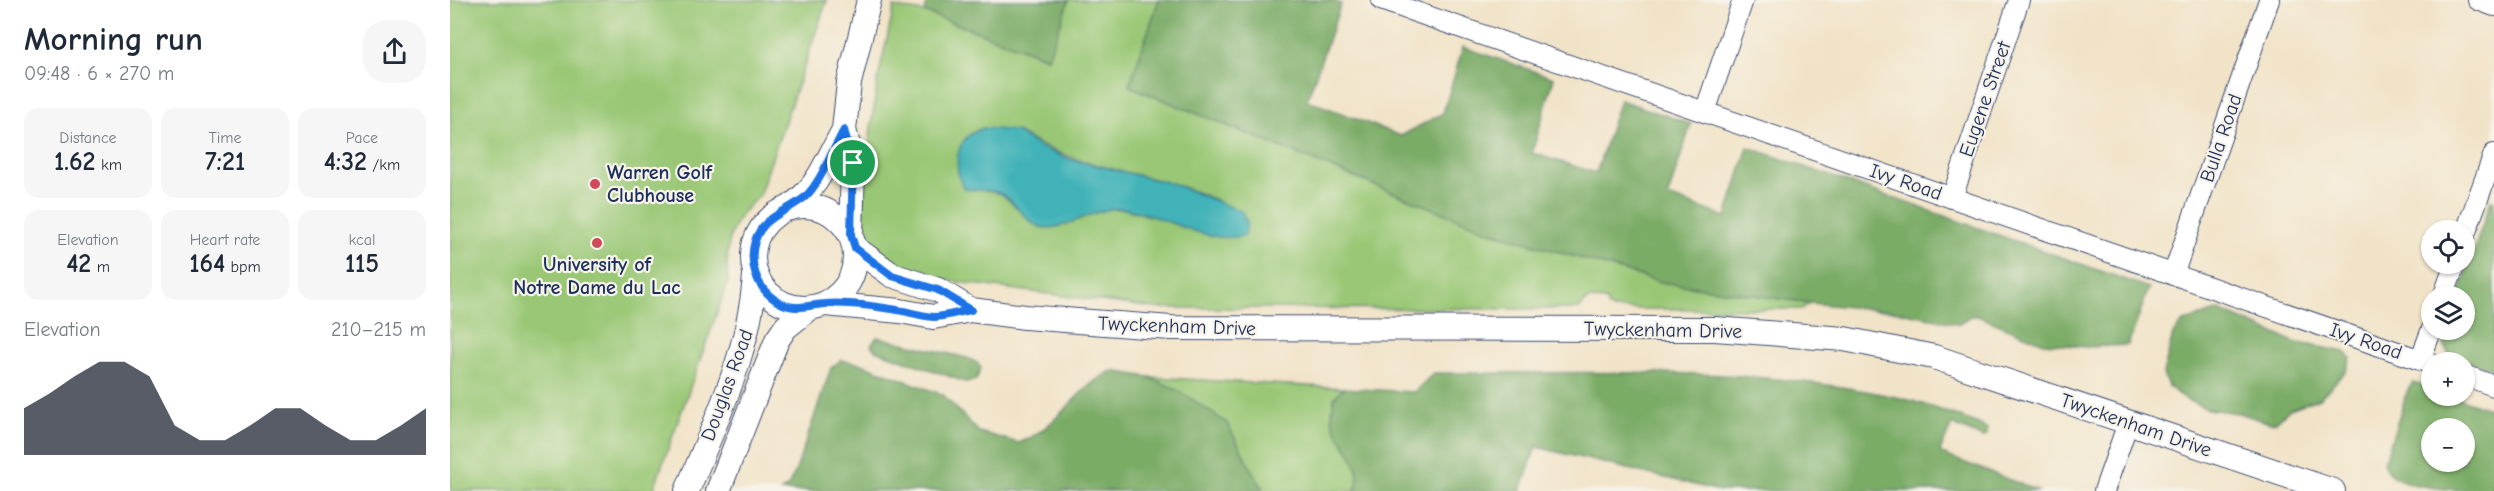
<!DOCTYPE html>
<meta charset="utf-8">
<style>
body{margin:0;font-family:"Comic Neue",sans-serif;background:#f6f6f7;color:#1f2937;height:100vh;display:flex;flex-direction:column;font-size:22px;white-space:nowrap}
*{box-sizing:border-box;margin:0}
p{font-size:20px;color:#747a83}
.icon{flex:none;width:33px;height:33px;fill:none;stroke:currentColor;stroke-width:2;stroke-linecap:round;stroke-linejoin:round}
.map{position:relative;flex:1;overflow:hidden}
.panel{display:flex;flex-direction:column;background:#fff;width:450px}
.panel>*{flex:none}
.fabs{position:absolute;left:1971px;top:220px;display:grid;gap:12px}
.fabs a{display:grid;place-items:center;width:54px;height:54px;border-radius:50%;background:#fff;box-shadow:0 2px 4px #0004;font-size:30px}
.pin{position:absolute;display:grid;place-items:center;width:51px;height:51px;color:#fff;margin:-26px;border:3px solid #fff;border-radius:50%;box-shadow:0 2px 6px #0007}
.round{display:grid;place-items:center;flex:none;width:63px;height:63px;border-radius:24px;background:#f6f6f7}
.summary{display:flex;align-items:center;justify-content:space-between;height:102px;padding:0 24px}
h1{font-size:33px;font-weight:700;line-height:45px}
.stats{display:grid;grid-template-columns:repeat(3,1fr);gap:9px;height:102px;padding:6px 24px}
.stats div{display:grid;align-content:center;border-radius:15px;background:#f6f6f7;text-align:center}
.stats b{font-size:26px;font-weight:700}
.stats small{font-size:16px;font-weight:400}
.stats p{font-size:16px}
.chart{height:168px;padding:12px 24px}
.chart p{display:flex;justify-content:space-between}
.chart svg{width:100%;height:108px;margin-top:6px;fill:#111827;opacity:.7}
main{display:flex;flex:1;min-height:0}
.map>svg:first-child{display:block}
</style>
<main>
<section class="panel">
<div class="summary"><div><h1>Morning run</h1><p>09:48 · 6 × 270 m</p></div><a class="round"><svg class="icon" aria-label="share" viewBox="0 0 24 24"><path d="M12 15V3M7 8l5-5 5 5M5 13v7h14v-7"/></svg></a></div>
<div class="stats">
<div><p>Distance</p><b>1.62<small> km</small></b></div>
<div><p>Time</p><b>7:21</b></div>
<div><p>Pace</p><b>4:32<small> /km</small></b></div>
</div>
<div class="stats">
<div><p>Elevation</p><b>42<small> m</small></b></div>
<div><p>Heart rate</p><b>164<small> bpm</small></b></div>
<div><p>kcal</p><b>115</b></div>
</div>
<div class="chart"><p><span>Elevation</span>210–215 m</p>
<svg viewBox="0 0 160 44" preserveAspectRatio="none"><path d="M0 44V25L10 19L20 12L30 6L40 6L50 12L60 32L70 38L80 38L90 32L100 25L110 25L120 32L130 38L140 38L150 32L160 25V44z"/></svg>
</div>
</section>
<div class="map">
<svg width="2044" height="491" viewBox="0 0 2044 491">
<rect width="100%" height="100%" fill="#f7f3e8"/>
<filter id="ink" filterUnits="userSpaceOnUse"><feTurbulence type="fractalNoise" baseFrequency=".0167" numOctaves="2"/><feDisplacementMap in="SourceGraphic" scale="12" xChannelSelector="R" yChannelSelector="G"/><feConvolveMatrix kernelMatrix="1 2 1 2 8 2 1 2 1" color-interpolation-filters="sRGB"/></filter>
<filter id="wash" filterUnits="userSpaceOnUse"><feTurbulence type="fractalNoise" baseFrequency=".008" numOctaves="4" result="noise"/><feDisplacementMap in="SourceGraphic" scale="24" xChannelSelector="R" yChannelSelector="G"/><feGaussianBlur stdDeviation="1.35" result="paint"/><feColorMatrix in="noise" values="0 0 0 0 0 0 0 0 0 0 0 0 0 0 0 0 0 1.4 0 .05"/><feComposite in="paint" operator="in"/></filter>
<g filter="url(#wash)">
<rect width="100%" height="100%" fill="#f1e3c7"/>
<!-- green -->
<g fill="#99c775" stroke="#5a7b6a" stroke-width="1.5" fill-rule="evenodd">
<path d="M0,0H377L309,196C279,222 275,243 278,282L203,491H0Z"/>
<path d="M619,0H709L679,86L1038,231L1211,282L1360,303L1352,309H1163L1157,306L1156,300L1138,299L1129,309L704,308L507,282L460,272L437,257L419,239L412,217L413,188L427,83L444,7L474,12L597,58ZM565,131C616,163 666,168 723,184C737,188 752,194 766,200L736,226L675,209H654L617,223L580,221L552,194L536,191Z"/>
<path d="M699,377L893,388C857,428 922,451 905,491H813L811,484L731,392Z"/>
</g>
<!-- forest -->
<g fill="#7aac66" stroke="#4a6e62" stroke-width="1.5" fill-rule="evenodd">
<path d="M478,0H619L598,58L474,12Z"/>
<path d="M709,0H880L891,4L857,100L951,136L993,113L1013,47L1104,78L1082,153L1146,173L1170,100L1241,124L1218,196L1276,217L1298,147L1699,288L1678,345L1636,347L1594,343L1528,316H1521L1509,324L1451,312L1360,303L1211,282L1038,231L679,86Z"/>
<path d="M2041,200L2044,201V370L1999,355L1993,342L1997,330H2014V297H2008Z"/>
<path d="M1769,310L1844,342L1895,352L1901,358L1896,371L1870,398L1840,409L1826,422L1820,423L1789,413L1757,409L1737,400L1718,386L1713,374L1723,334L1733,322Z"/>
<path d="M427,337L517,358L526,362L531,368L526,380L515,382L425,350L421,345Z"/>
<path d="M391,360L412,364L493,395L529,432L569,443C607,429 625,388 662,371L699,377L731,392L777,423L813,491H331L338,486L346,470L381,368Z"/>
<path d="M984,373C1137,374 1295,364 1446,397C1475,403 1504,415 1532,425L1537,429V435L1533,438L1502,424L1490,451L1492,454L1589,491H1270L1086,447L1071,491H905C916,465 894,449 884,426C880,418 883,407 884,398L893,388L964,392Z"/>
<path d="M1963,383L1981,388L1982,396H2003L2044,411V491C2019,491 1936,491 1934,463L1958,389ZM1982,429H2014V462H1982Z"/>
</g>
<!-- water -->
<path fill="#41b2b8" stroke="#2e708b" stroke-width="1.5" d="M533,128L565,131L590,147L620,159L724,184L791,211L797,222L795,235C760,247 712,214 676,209C644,205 615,233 591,227C575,223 567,203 553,195C541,188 526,192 513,188C506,173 504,151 516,138C520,134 528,130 533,128Z"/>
</g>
<g filter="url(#ink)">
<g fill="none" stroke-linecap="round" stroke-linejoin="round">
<!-- minor casing -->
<g stroke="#3b4a6e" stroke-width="22">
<g id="minor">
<path d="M931,0L1982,364"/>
<path d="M2028,0L2044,6"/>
<path d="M1255,112L1293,0"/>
<path d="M1502,198L1569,0"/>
<path d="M2014,237L2044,154"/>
<path d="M1723,275L1819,0"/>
<path d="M1993,297L2005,264"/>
<path d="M1970,360L1982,329"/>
<path d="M2014,375L2044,386"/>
<path d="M1654,491L1678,423"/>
</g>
</g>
<!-- tertiary casing -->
<g stroke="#3b4a6e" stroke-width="26">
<g id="tertiary">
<circle cx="354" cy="257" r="51"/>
<path d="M340,207C370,186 376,161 394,130"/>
<path d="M401,235L403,163L394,130L399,83L419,0"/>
<path d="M405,248L442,275L488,290L521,310"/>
<path d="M375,304L450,311L483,317L521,310L575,317L721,328L1265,329L1394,339L1484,357L1883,491"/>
<path d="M237,491C266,421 300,351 305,275"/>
<path d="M268,491L327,340L336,327L360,308"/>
</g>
</g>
<!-- minor -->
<use href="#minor" stroke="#fff" stroke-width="20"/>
<!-- tertiary -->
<use href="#tertiary" stroke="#fff" stroke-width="24"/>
</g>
</g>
<g fill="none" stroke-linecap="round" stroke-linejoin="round" filter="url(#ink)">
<!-- route casing -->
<g stroke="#fff" stroke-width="12">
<path id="route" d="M394,130L403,163L401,235L405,248L442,276L488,290L521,310C509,312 497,316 485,317C475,317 463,313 453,311C430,307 399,302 375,304C358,305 344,312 327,301C307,289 298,263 305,241C313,216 337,212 355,197C370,184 383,149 394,130Z"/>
</g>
<!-- route -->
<use href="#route" stroke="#1a73e8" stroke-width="8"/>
</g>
<!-- markers -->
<g fill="#d1495b" stroke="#f7f3e8" stroke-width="2">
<circle cx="145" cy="184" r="6"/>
<circle cx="147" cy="243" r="6"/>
</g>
<g text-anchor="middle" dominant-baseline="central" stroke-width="4.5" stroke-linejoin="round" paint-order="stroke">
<!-- street labels -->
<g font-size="20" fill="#1b2f5e" stroke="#f7f3e8">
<text transform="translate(1535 99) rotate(-71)">Eugene Street</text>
<text transform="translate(1771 138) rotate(-71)">Bulla Road</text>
<text transform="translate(1456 182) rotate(19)">Ivy Road</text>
<text transform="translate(727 326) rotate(2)">Twyckenham Drive</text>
<text transform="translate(1213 330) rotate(1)">Twyckenham Drive</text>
<text transform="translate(1916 341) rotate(19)">Ivy Road</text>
<text transform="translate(277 385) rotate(-70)">Douglas Road</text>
<text transform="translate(1686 425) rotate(19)">Twyckenham Drive</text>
</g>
<!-- poi labels -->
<g font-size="20" font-weight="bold" fill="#1b2f5e" stroke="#f7f3e8" text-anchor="start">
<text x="157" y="172">Warren Golf<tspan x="157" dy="23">Clubhouse</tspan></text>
<text x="147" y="264" text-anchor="middle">University of<tspan x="147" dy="23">Notre Dame du Lac</tspan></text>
</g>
</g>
</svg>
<div class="fabs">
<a><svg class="icon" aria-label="locate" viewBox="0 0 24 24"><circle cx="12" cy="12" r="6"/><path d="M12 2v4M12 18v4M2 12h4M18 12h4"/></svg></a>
<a><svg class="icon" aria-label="layers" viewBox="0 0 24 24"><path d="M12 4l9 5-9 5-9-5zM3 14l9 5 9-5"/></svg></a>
<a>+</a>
<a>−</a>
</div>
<div class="pin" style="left:403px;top:163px;background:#1e9e55"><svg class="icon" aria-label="arrive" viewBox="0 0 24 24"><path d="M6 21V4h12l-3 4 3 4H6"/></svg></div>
</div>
</main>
